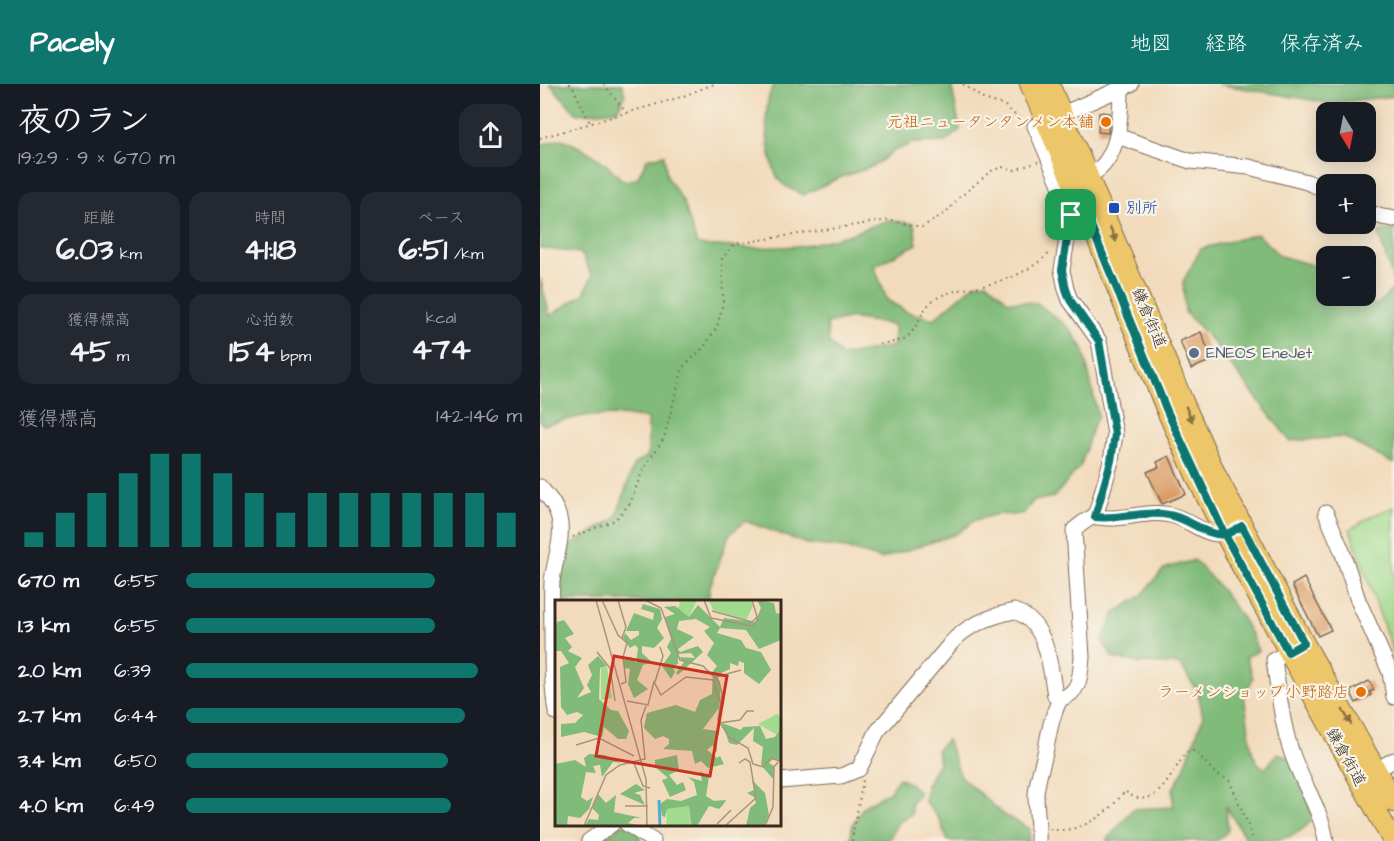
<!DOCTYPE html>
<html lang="ja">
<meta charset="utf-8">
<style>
body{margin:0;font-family:"Architects Daughter","Klee One",sans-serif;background:#242831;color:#f1f3f6;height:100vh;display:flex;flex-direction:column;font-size:22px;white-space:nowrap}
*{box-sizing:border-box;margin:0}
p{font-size:20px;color:#9ea1a6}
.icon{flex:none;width:33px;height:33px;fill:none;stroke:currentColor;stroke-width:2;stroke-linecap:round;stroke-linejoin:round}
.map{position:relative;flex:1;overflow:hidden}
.side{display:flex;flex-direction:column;background:#171b24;width:540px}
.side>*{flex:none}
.needle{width:39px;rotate:170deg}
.tools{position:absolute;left:776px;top:18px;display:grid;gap:12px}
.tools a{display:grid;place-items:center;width:60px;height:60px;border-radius:12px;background:#171b24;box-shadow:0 3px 15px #0003;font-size:30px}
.pin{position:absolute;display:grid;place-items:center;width:51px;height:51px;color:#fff;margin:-26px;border-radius:12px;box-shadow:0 3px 9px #0006}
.round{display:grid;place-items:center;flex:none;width:63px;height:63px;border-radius:18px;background:#242831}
.head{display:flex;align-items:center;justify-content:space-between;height:102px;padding:0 18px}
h1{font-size:33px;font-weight:700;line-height:45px}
.figures{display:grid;grid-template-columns:repeat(3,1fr);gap:9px;height:102px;padding:6px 18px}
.figures div{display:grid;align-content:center;border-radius:15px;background:#242831;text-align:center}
.figures b{font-size:30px;font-weight:700}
.figures small{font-size:16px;font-weight:400}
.figures p{font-size:16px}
.chart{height:168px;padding:12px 18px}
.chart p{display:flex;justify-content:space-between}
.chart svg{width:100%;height:108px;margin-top:6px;stroke:#0f766e;stroke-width:6}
ul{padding:0 18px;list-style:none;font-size:20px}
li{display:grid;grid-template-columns:96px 72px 1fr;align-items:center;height:45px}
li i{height:15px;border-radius:8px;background:#0f766e}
header{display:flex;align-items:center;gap:36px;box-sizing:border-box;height:84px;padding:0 30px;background:#0f766e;color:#fff}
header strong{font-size:28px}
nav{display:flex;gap:33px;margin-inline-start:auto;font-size:21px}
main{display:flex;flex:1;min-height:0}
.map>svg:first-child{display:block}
</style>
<header>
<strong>Pacely</strong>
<nav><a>地図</a><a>経路</a><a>保存済み</a></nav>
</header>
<main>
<section class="side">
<div class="head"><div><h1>夜のラン</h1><p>19:29 · 9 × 670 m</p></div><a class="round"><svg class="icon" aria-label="share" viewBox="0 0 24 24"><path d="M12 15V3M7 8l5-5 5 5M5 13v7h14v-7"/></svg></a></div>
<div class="figures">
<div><p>距離</p><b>6.03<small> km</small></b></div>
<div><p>時間</p><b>41:18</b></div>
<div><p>ペース</p><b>6:51<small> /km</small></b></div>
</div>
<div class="figures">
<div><p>獲得標高</p><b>45<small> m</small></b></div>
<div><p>心拍数</p><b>154<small> bpm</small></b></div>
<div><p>kcal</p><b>474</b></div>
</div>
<div class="chart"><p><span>獲得標高</span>142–146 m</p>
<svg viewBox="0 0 160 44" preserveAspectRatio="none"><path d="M5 44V38M15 44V30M25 44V22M35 44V14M45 44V6M55 44V6M65 44V14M75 44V22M85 44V30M95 44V22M105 44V22M115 44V22M125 44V22M135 44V22M145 44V22M155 44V30"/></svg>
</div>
<ul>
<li><b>670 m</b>6:55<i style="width:74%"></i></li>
<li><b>1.3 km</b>6:55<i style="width:74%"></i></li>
<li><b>2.0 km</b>6:39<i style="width:87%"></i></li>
<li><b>2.7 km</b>6:44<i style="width:83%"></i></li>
<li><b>3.4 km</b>6:50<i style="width:78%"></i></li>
<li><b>4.0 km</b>6:49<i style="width:79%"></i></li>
</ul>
</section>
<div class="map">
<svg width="854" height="757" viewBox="0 0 854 757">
<rect width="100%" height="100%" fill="#f7f3e8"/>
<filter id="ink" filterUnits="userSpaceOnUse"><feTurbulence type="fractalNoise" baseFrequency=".0167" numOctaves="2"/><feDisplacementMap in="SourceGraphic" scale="12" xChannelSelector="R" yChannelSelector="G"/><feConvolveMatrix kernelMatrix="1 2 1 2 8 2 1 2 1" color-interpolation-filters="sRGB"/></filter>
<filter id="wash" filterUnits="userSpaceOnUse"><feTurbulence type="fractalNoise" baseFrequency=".008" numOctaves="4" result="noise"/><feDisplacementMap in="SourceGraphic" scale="24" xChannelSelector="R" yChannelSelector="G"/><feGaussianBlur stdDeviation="1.35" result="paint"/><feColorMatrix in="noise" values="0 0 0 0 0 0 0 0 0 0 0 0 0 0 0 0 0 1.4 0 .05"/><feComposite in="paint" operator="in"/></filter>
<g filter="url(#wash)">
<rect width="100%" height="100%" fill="#f2dbbc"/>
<!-- green -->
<path fill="#a0db8e" stroke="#6e8256" stroke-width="1.5" d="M854,423V571L810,445L832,432Z"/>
<!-- forest -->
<g fill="#80bb79" stroke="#5e724c" stroke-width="1.5" fill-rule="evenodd">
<path d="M10,0H82L85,11L77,26L37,30Z"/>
<path d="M235,0H411L420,46L405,58L373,59L354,67L334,82L299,94L263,111C256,107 243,103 239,96C227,76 220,19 235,0Z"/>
<path d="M678,0H854V12L789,19Z"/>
<path d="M22,55C49,67 63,75 83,97L97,95L107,75L124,71L127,93L144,119L157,161L214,164L263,162L308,151L348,136L374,140L377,160L334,182L347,216L367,228L394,235L435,200L447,198L468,217L497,219L528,243L543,264L558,332L552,344L541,381L514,413L493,417L484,429L473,431L458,430L435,436L416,450L341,475L306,464L267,460L205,437L189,451L169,505V517H19L18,506L28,463L76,434L94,380L108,372V335L82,331L43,332L3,341L0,338V194L10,232L44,210L52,192L41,169L0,164V61ZM311,234L354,241V262L302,272L289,259L287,240Z"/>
<path d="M854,145V199L838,148Z"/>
<path d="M717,150L740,172L786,185V212L825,211L836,222L854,204V380L803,353L750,357L674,259L645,228L643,198L661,165Z"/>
<path d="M654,476C679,501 706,533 718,567L706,573L713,594L704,612L712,667L717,678L725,685L738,669L763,680L772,736C754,757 737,757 707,757L686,722L688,747L676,757H566L593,725L633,723V705L643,687L663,633L658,609L640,580L599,579L573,574L562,556L575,529L602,511L624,485Z"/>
<path d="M407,656L421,693L464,731L490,745L489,757H408L399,735L385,718L386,701L399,679L397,665Z"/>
<path d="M359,694L371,700L379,709L371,719V730L358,738L348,757H310L313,739L324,722L349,708Z"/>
<path d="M76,741H99L100,757H60L78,745Z"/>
</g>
<g id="blocks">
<!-- building -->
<g fill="#da9a60">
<path d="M559,28L570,29L568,49L558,48Z"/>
<path d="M661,248L672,276L651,285L640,257Z"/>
<path d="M629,372L646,410L622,420L607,388L619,383L617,378Z"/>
<path d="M764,494L791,546L778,552L752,501Z"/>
<path d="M829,597L834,606L829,608L831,611L816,619L810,607Z"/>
</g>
</g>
</g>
<g filter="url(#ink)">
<use href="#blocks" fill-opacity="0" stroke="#7b6855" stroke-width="1.5"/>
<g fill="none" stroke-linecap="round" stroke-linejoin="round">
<!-- minor casing -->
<g stroke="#7b6855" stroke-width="17">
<g id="minor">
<path d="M577,52L650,77L709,83L767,98L786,106"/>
<path d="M549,92C581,76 581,31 581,0"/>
<path d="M825,127L842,133L854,135"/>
<path d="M0,403C8,413 16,421 19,434C24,455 14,477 12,498C11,517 12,535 12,554C12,579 12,603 16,628"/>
<path d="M786,429L802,467L818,516L850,588L854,613"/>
<path d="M555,433L571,377L575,350L559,257L530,216L526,205L522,186L531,131L529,122L495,42L591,0"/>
<path d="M757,563L734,576C739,609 742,644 754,675C764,702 782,728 786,757"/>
<path d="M836,686L854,676"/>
<path d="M240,697L301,692L319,685L337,648L412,558C427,541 452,532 474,527C508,538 510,582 515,612L520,615C541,608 540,592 542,573L534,446C540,441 546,435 554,433C558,432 563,434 568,434C589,435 612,425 634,432C657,439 669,458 694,446"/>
<path d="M87,740L113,757"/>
<path d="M49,757L72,740"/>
<path d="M498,757C499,741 496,726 496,710C497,696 502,683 505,669C509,650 511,633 520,615"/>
</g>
</g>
<!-- major casing -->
<g stroke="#7b6855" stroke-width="22">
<g id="major">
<path d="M490,0L561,164L627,327L658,396L701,481L853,757"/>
<path d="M509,0L644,320L676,391L764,559L854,718"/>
</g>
</g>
<!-- path -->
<g stroke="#7b6855" stroke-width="2" stroke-dasharray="1.5 4.5" stroke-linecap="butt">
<path d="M29,0L32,1L50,39"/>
<path d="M64,0L87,30"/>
<path d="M423,0L443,15L464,21L484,39"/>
<path d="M0,54L141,13L174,0"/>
<path d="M340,260C349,258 359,259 367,253C380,242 381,222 397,214C411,206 426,205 442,202C471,195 488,188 511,168"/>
<path d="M33,453L75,436L90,419L103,386L124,354L143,283L164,263L177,243L183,219L182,174L195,160L348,136L382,143L407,128L419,114L451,87L462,83L474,86L498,78"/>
<path d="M510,745C540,751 569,729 585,707C614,731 631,691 644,671L648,668L655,667L675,689L689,696L708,740L713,757"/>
<path d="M312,757L323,696"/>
</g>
<!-- minor -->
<use href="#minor" stroke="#fff" stroke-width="15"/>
<!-- major -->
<use href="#major" stroke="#ecc669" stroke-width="20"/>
</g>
<!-- one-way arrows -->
<defs><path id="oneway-solid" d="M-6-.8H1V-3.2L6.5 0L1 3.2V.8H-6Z" transform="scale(1.5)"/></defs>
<g fill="#8b7040">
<use href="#oneway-solid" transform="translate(573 150) rotate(67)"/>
<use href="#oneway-solid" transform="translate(649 330) rotate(66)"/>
<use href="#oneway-solid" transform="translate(807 633) rotate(60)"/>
</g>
</g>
<g fill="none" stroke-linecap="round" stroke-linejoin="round" filter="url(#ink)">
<!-- route casing -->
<g stroke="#fff" stroke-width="12">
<path id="route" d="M531,131L522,186L526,205L530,216L559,257L575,350L571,377L555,433C579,436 605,426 629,431C649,434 663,451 685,451L748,568L764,559L702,442L685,451L627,327L544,125L531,131"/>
</g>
<!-- route -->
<use href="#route" stroke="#0f766e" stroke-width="8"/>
</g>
<!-- markers -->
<g fill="#e8710a" stroke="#f7f3e8" stroke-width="2">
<circle cx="566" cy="38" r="6"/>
<circle cx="821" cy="608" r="6"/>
</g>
<rect fill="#1a4fb4" stroke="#f7f3e8" stroke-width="2" x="568" y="118" width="12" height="12" rx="3"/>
<circle fill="#5c6f8a" stroke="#f7f3e8" stroke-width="2" cx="654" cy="269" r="6"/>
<g text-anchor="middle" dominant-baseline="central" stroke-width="4.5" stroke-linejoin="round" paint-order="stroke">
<!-- food labels -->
<g font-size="16" fill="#c56008" stroke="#f7f3e8" text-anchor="end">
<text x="554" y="38">元祖ニュータンタンメン本舗</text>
<text x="809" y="608">ラーメンショップ小野路店</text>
</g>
<!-- transit labels -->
<g font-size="16" fill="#164399" stroke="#f7f3e8" text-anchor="start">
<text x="586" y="124">別所</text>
</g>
<!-- street labels -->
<g font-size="16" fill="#3b2a1e" stroke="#f7f3e8">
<text transform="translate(609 234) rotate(67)">鎌倉街道</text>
<text transform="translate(806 673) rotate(61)">鎌倉街道</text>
</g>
<!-- service labels -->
<g font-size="16" fill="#4e5e75" stroke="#f7f3e8" text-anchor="start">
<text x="666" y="269">ENEOS EneJet</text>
</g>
</g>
<!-- overview -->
<g transform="translate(15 516)">
<rect width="226" height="226" fill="#f2dbbc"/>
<path d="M122,0H142L134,17L122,10L125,3ZM154,0H196L198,6L191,20L158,10ZM52,67L57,98L46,100V68ZM222,114L226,117V127L221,134L203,124ZM134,206L135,226H111L112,209Z" fill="#a0db8e"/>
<path d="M202,0L219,3L221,13L226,14V40L204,49L191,30L165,28L162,33L186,40L191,48L206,52L216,70L204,84L189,73V63L184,61L183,66L175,63V69L162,75L166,86L164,108L148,129L162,131V151L160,152L158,145L152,150L162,158L165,156L169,164L153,168L146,161L140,164L137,151L108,149L114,144V139L108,136L100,139L89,128L92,113L121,105L140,112L145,100L157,94L158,71L162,66L152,55L159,43L149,31L155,27L141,19L124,21L122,29L139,37L123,49L125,52L143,46L148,52L123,75L121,73L129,62L124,57L140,58L136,53L123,54V64L118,66L120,72L116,79L107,66L116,53L112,47L116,39L110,17L120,14L109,7L120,6L134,17L143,5L165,27L169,18L200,22L206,8ZM88,4L105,9L107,19L102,28L109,38L99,48L87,46V53L97,62L88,65L82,80L93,89L79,98L73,84L75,69L69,68V60L76,57L81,63L83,48L80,45L75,48L68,38L70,33L76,40L84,35V31H71L79,13L98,20L99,13L86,9ZM9,20L19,34L10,38L17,47L13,51L27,58L20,67L29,88L22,98L36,92L32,85L37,75L33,65L43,56L52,66L45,68L44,99L56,110L63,111L74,131L71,139H63L49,127L47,137L29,132L6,137V124L20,123L28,115L22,112L12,115L6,107L5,67L14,63L6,51H0V31L2,22ZM167,123L186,130L188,127L205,126L211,139L220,137L226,127V162L218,159L214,163L219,166L218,179L206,165L208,147L198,141L199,128L182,145L174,143ZM34,154L50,155L66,163L58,162L47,177L45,165L38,166L41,173L31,172L26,197L32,201L38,197L34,209L25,218L13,216L12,226H0V164L20,160L31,167L29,158ZM122,155L124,170L114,175L122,185L128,182L131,190L115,197L107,180L113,178L100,167V160ZM145,171L154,177L151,196L159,201L171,200L168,205L164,209L154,206L142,226H136L134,206L112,209L110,217L107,216L105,204L112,199L126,201L142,195L139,182L133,177L147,181ZM197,180L210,193L214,215L209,226H191L195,208L201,203L199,197L192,193L199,190ZM81,184L90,190L79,193L85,195L90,205L65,194ZM43,194L51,203L61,195L59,212L87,218H79L73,223L86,226H30L34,219L43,220L44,215L37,208Z" fill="#80bb79"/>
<path fill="none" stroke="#50acce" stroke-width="3" d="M104,200L105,226"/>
<path fill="none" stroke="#a9947d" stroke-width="1.5" d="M41,0L91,179L92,226M47,0L63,35L72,43L68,57L71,82L66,84M63,0L71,27L67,38M90,0L106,8L125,60L148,66L164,82L167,93L163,120L175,138L193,148L198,164L208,167L216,158L227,162M149,0L156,18L197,26L203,20L197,0M157,11L197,22L202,17M42,52L55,68L60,101M161,77L186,70M100,82L108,56L105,47M72,101L93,105L99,82L106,95L131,77L158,80L165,102M164,123L185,120L192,111H199M21,145L44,138L79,156M78,161L88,186L95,188M70,206H93M162,224L176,210M29,226L51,175L65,165L90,159L86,120L91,106M170,226L201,198L195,162L190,159L184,163M210,226L218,207L219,167L223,162"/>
<path fill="#c8321e" fill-opacity="0.15" stroke="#c8321e" stroke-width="3" d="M59,56L172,76L155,176L41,156Z"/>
<rect width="226" height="226" fill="none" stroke="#3b2a1e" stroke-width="3"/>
</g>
</svg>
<div class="tools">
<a><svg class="needle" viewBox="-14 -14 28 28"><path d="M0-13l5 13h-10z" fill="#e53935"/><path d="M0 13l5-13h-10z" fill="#9ea1a6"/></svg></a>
<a>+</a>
<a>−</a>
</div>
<div class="pin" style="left:531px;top:131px;background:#1e9e55"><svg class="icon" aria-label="arrive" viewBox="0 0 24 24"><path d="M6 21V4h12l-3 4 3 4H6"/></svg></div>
</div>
</main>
